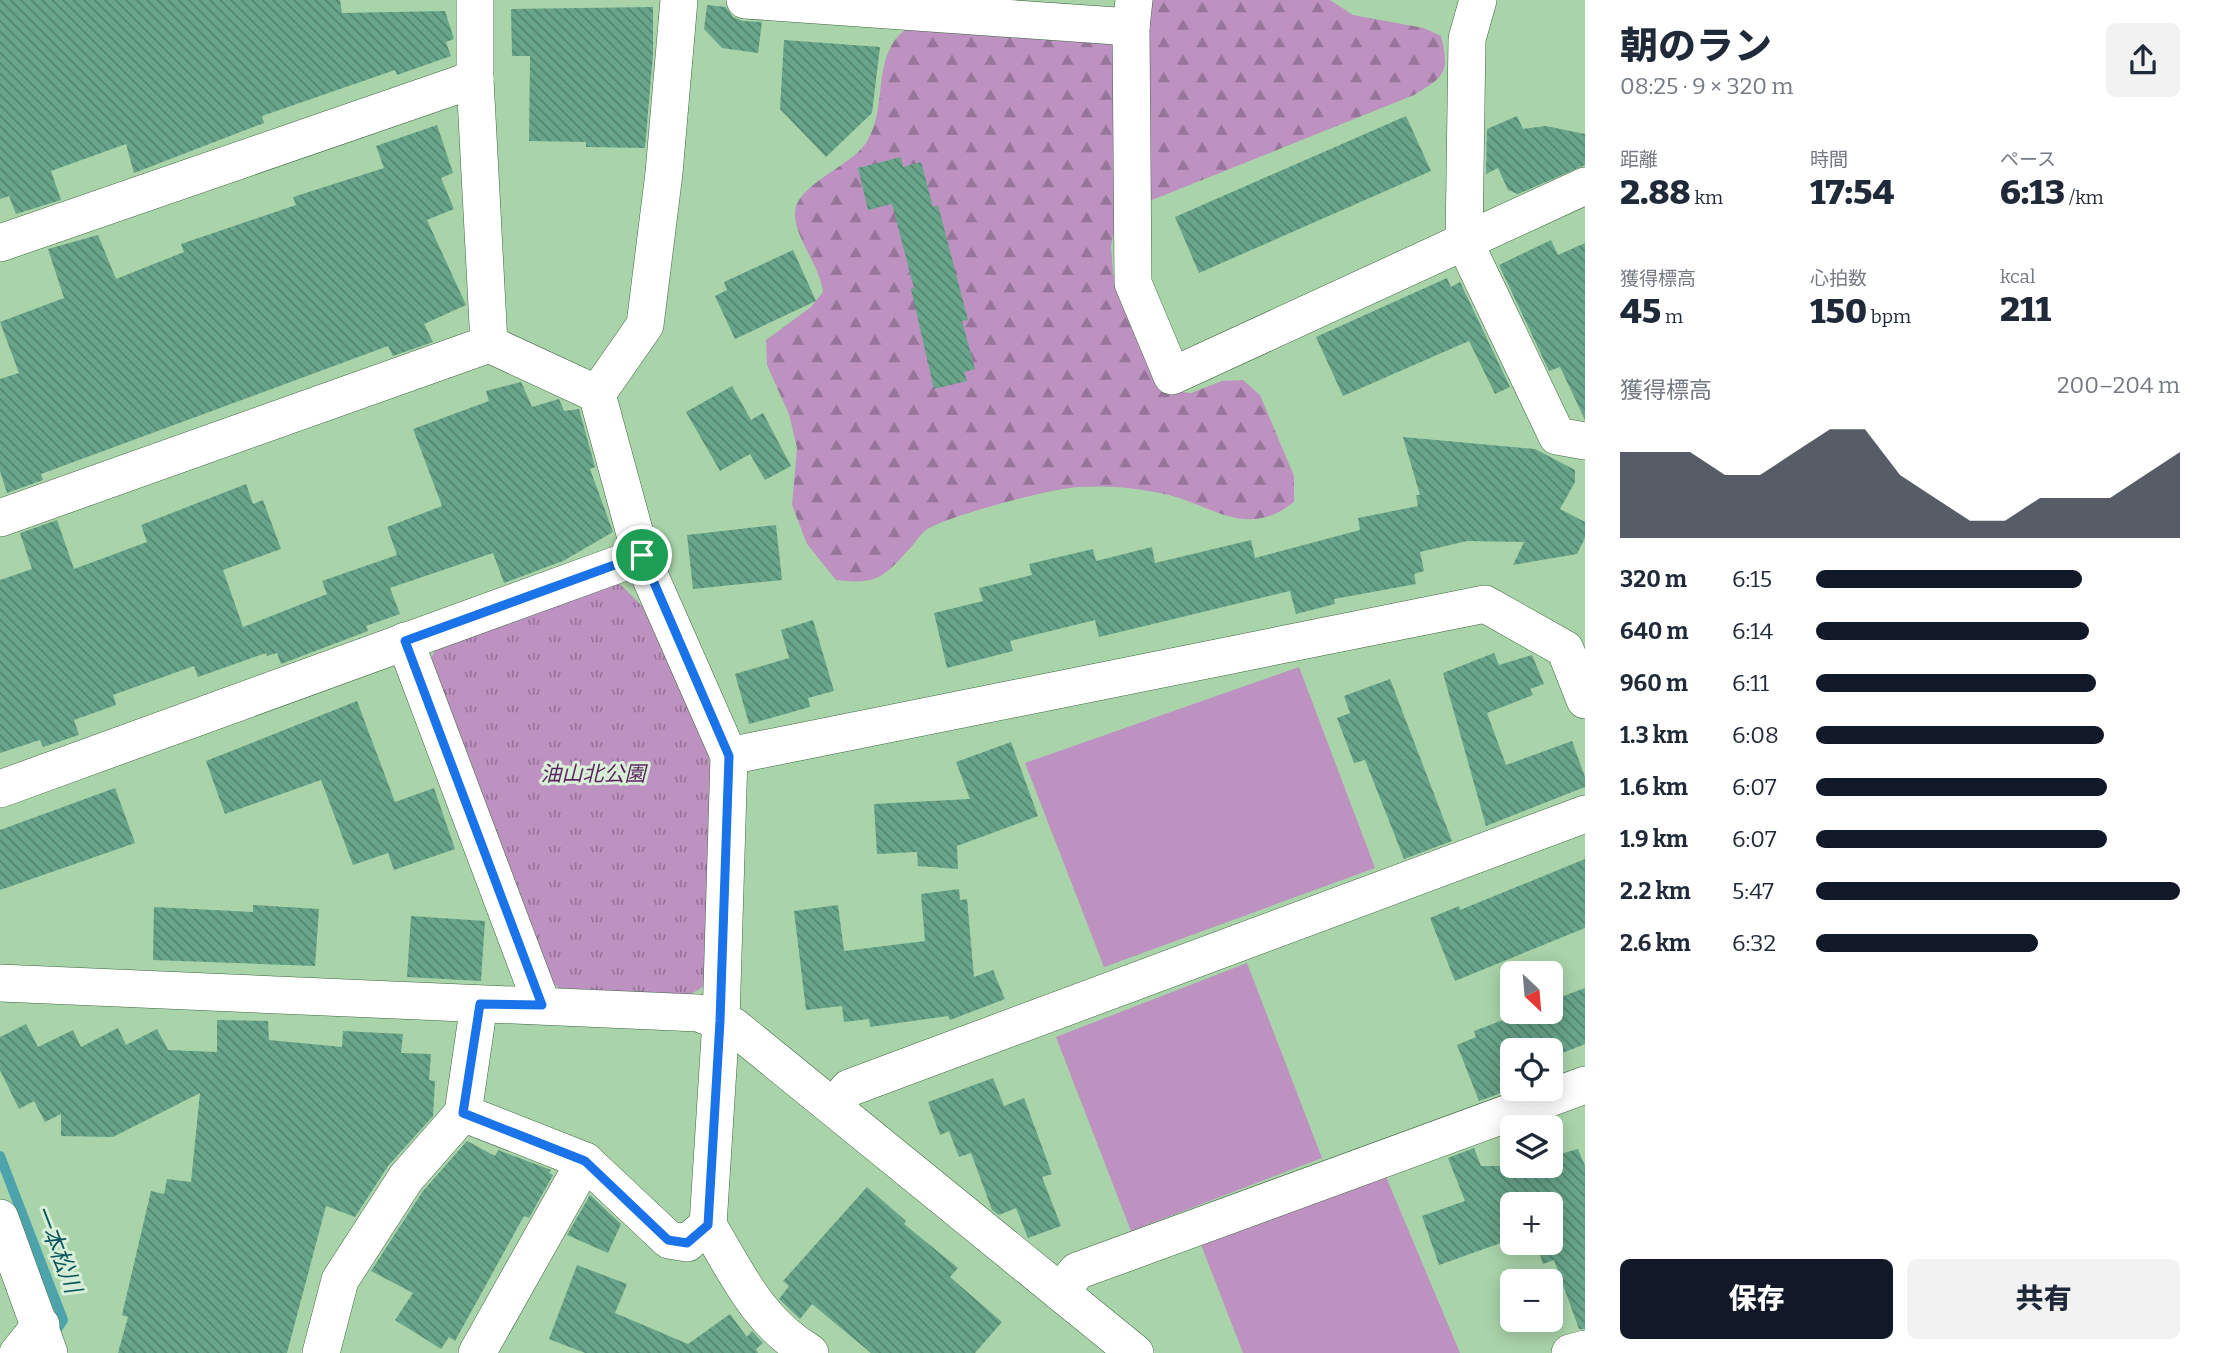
<!DOCTYPE html>
<html lang="ja">
<meta charset="utf-8">
<style>
body{margin:0;font-family:Bitter,"Noto Sans JP",serif;background:#f2f2f3;color:#1f2937;height:100vh;display:flex;flex-direction:column;font-size:26px;white-space:nowrap}
*{box-sizing:border-box;margin:0}
p{font-size:23px;color:#747a83}
.icon{flex:none;width:38px;height:38px;fill:none;stroke:currentColor;stroke-width:2;stroke-linecap:round;stroke-linejoin:round}
.map{position:relative;flex:1;overflow:hidden}
.sheet{display:flex;flex-direction:column;background:#fff;width:630px}
.sheet>*{flex:none}
.needle{width:46px;rotate:154deg}
.tools{position:absolute;left:1500px;top:961px;display:grid;gap:14px}
.tools a{display:grid;place-items:center;width:63px;height:63px;border-radius:10px;background:#fff;box-shadow:0 4px 18px #0003;font-size:35px}
.pin{position:absolute;display:grid;place-items:center;width:60px;height:60px;color:#fff;margin:-30px;border:4px solid #fff;border-radius:50%;box-shadow:0 2px 7px #0007}
.round{display:grid;place-items:center;flex:none;width:74px;height:74px;border-radius:10px;background:#f2f2f3}
.head{display:flex;align-items:center;justify-content:space-between;height:119px;padding:0 35px}
h1{font-size:38px;font-weight:800;line-height:52px}
.stats{display:grid;grid-template-columns:repeat(3,1fr);gap:10px;height:119px;padding:7px 35px}
.stats div{display:grid;align-content:center}
.stats b{font-size:35px;font-weight:800}
.stats small{font-size:19px;font-weight:400}
.stats p{font-size:19px}
.chart{height:196px;padding:14px 35px}
.chart p{display:flex;justify-content:space-between}
.chart svg{width:100%;height:126px;margin-top:7px;fill:#111827;opacity:.7}
.primary-button{display:flex;gap:14px;margin-top:auto;padding:14px 35px}
.primary-button a{flex:1;height:80px;border-radius:10px;background:#111827;color:#fff;font-size:28px;font-weight:800;line-height:80px;text-align:center}
.primary-button a+a{background:#f2f2f3;color:#1f2937}
ul{padding:0 35px;list-style:none;font-size:23px}
li{display:grid;grid-template-columns:112px 84px 1fr;align-items:center;height:52px}
li i{height:18px;border-radius:9px;background:#111827}
main{display:flex;flex:1;min-height:0}
.map>svg:first-child{display:block}
</style>
<main>
<div class="map">
<svg width="1585" height="1353" viewBox="0 0 1585 1353">
<defs>
<pattern id="grass-tufts" width="24" height="20" patternUnits="userSpaceOnUse" patternTransform="scale(1.75)"><rect width="24" height="20" fill="#bd91c0"/><path d="M3 7l-1-3M5 7V3M7 7l1-3M15 17l-1-3M17 17v-4M19 17l1-3" fill="none" stroke="#97759a"/></pattern>
<pattern id="forest-firs" width="22" height="20" patternUnits="userSpaceOnUse" patternTransform="scale(1.75)"><rect width="22" height="20" fill="#bd91c0"/><path d="M5 1l3.5 6h-7zM16 11l3.5 6h-7z" fill="#97759a"/></pattern>
<pattern id="building-back-hatch" width="6" height="6" patternUnits="userSpaceOnUse" patternTransform="scale(1.75)"><rect width="6" height="6" fill="#68a58a"/><path d="M-1 5l2 2M0 0l6 6M5-1l2 2" fill="none" stroke="#53856f"/></pattern>
</defs>
<rect width="100%" height="100%" fill="#a9d4a9"/>
<!-- grass -->
<path fill="url(#grass-tufts)" d="M617,581L642,606L706,743L712,778L708,984L689,995L559,988L541,972L431,658L441,640Z"/>
<!-- forest -->
<path fill="url(#forest-firs)" d="M1152,0H1330L1353,15L1424,28L1441,36C1450,72 1445,77 1414,95L1147,202L1116,222L1111,246L1113,273L1155,376L1172,391L1191,393L1222,381L1243,380L1260,395L1294,476V502C1247,539 1215,507 1169,495C1141,488 1108,485 1079,487C1052,488 947,516 926,530C921,534 916,541 912,546C884,577 878,585 836,580L807,544L792,505L797,448L789,414L767,365L766,340L811,307L823,292C820,265 793,236 795,212C797,184 850,167 866,143C890,107 869,53 909,27L1103,39Z"/>
<!-- garden -->
<g fill="#bd91c0">
<path d="M1299,667L1375,868L1104,967L1025,763Z"/>
<path d="M1247,963L1322,1158L1131,1231L1056,1037Z"/>
<path d="M1384,1172L1460,1353H1243L1200,1242Z"/>
</g>
<g fill="none" stroke-linecap="round" stroke-linejoin="round">
<!-- stream -->
<path stroke="#4ca3ac" stroke-width="10" d="M0,1156L63,1320L51,1338"/>
</g>
<!-- building -->
<g fill="url(#building-back-hatch)">
<path d="M0,0H340L342,13L445,11L454,39L446,42L451,56L397,75L395,70L262,116L264,123L134,173L126,144L51,171L61,200L16,214L9,196L0,199Z"/>
<path d="M707,5L726,7L733,17L743,21L762,22L758,53L722,48L704,29Z"/>
<path d="M653,7V54L645,148L586,147V142L529,141L530,56H512L511,9Z"/>
<path d="M784,40L880,47L872,113L826,157L780,109Z"/>
<path d="M1406,116L1431,171L1199,273L1175,217Z"/>
<path d="M1517,116L1523,129L1546,126L1585,134V165L1518,194L1508,190L1498,168L1486,174L1487,129Z"/>
<path d="M437,125L453,173L441,178L454,209L427,220L466,305L424,324L433,342L393,356L388,346L41,474L43,480L7,493L0,471V379L19,373L0,322L64,298L48,249L98,235L116,279L184,252L181,244L296,205L293,197L384,168L376,146Z"/>
<path d="M901,157L903,167L921,162L933,207L938,205L968,320L962,321L975,369L964,372L967,381L934,389L911,289L914,288L892,204L868,210L858,168Z"/>
<path d="M1551,240L1558,255L1585,243V420L1560,367L1549,371L1499,265Z"/>
<path d="M793,250L816,301L735,339L715,296L727,290L724,282Z"/>
<path d="M1447,278L1451,287L1460,282L1510,387L1495,394L1469,341L1343,396L1316,337Z"/>
<path d="M521,382L532,407L559,399L564,411L579,409L595,467L590,469L613,532L563,561L504,583L493,553L390,588L400,614L366,626L368,631L281,664L277,653L267,656L266,653L198,677L194,666L113,695L116,705L74,720L79,735L43,747L40,740L0,753V580L32,569L20,533L57,520L74,569L147,542L141,525L246,484L253,504L263,500L281,549L223,570L243,627L327,594L322,581L397,555L387,527L442,506L413,429L489,401L486,391Z"/>
<path d="M732,386L751,420L763,413L791,466L765,480L750,454L720,471L686,412Z"/>
<path d="M1403,437L1535,449L1575,470V482L1560,509L1585,522V538L1577,554L1513,565L1524,542L1467,541L1420,552L1424,571L1414,574L1416,584L1334,599L1335,604L1296,614L1290,591L1099,637L1095,620L1010,641L1013,651L947,668L934,613L983,601L979,588L1032,575L1029,564L1093,549L1096,561L1152,547L1155,563L1251,540L1255,558L1360,530L1358,518L1418,506L1416,495H1420Z"/>
<path d="M776,525L782,580L693,589L687,535Z"/>
<path d="M813,620L834,691L808,698L810,707L749,724L735,674L789,658L781,630Z"/>
<path d="M1494,653L1499,665L1532,655L1544,684L1530,689L1533,695L1487,713L1506,765L1572,741L1585,777V787L1486,826L1443,673Z"/>
<path d="M1390,679L1452,841L1404,859L1365,760L1354,763L1337,718L1350,713L1344,696Z"/>
<path d="M357,701L395,802L434,788L455,849L394,870L388,853L353,865L321,780L225,814L206,761Z"/>
<path d="M1011,742L1038,816L957,846L958,869L918,866L917,852L877,854L874,804L970,799L956,762Z"/>
<path d="M115,788L135,843L0,890V830Z"/>
<path d="M1585,859V928L1455,981L1430,918L1459,906L1460,910Z"/>
<path d="M959,889L960,900L967,899L974,977L993,970L1005,999L950,1020L948,1016L870,1027L869,1019L844,1022L842,1006L806,1010L794,911L838,905L844,951L925,941L921,894Z"/>
<path d="M253,905L319,909L315,966L153,960L154,907L253,912Z"/>
<path d="M411,916L485,921L481,981L407,977Z"/>
<path d="M1585,988V1044L1550,1058V1050H1512V1089L1479,1101L1457,1045L1476,1037L1474,1031L1524,1012H1550V1001Z"/>
<path d="M217,1020L268,1021L269,1040L342,1047L343,1031L403,1034L401,1053L431,1054L429,1080L435,1081L433,1116L388,1166L355,1217L326,1206L287,1353H118L128,1317L122,1315L151,1191L164,1194L167,1179L191,1182L200,1093L113,1137L61,1136V1114L45,1122L34,1101L19,1109L0,1070V1037L26,1024L38,1047L73,1030L81,1047L118,1028L126,1045L157,1029L168,1050L217,1052Z"/>
<path d="M993,1078L1004,1106L1024,1098L1052,1174L1042,1177L1061,1226L1028,1238L1016,1208L999,1215L992,1210L971,1153L959,1157L949,1131L940,1135L928,1102Z"/>
<path d="M467,1141L495,1156L498,1150L551,1170L549,1173L553,1175L529,1218L524,1216L455,1341L449,1337L441,1349L395,1320L413,1293L371,1271L423,1191Z"/>
<path d="M1474,1148L1481,1166H1550V1157L1578,1149L1585,1166V1329H1579L1554,1260L1543,1264L1536,1242H1550V1204H1512V1239L1439,1265L1422,1216L1465,1201L1448,1158Z"/>
<path d="M867,1187L906,1221L904,1224L958,1268L950,1277L1002,1322L975,1353H871L812,1304L800,1319L779,1299L789,1286L783,1281Z"/>
<path d="M590,1195L621,1224L608,1253L567,1235Z"/>
<path d="M577,1265L627,1284L615,1313L688,1344L730,1314L747,1337L752,1331L763,1343L756,1349L758,1353H585L549,1339Z"/>
</g>
<g fill="none" stroke-linecap="round" stroke-linejoin="round">
<!-- minor casing -->
<g stroke="#3e653f" stroke-width="38">
<g id="minor">
<path d="M745,0L1131,27"/>
<path d="M1134,0L1131,27L1133,283L1172,376L1585,186"/>
<path d="M1478,0L1467,39L1464,241L1557,436L1585,441"/>
<path d="M0,243L475,79"/>
<path d="M597,394L645,325L664,173L679,0"/>
<path d="M0,518L489,344"/>
<path d="M405,641L542,1005"/>
<path d="M729,756L1485,604L1565,649L1585,700"/>
<path d="M0,789L641,556"/>
<path d="M0,983L698,1013L733,1026L1135,1353"/>
<path d="M834,1106L849,1088L1585,814"/>
<path d="M463,1113L585,1161L669,1240L687,1243L708,1225L721,1021L729,756L641,556L597,394L489,344L475,79V0"/>
<path d="M0,1218L49,1353"/>
<path d="M708,1225C739,1277 757,1320 810,1353"/>
<path d="M1060,1292L1077,1271L1585,1085"/>
<path d="M18,1353L41,1325"/>
<path d="M321,1353L340,1280L406,1178L463,1113L479,1004"/>
<path d="M477,1353L585,1161"/>
<path d="M1570,1353L1585,1349"/>
</g>
</g>
<!-- minor -->
<use href="#minor" stroke="#fff" stroke-width="37"/>
</g>
<g fill="none" stroke-linecap="round" stroke-linejoin="round">
<!-- route casing -->
<g stroke="#fff" stroke-width="14">
<path id="route" d="M642,555L729,756L720,1021L708,1225L687,1243L668,1240L585,1161L463,1113L480,1004L542,1005L405,641Z"/>
</g>
<!-- route -->
<use href="#route" stroke="#1a73e8" stroke-width="9"/>
</g>
<g text-anchor="middle" dominant-baseline="central" stroke-width="6" stroke-linejoin="round" paint-order="stroke">
<!-- park labels -->
<g font-size="21" font-style="italic" fill="#5c2560" stroke="#d9efd8">
<text x="593" y="774">油山北公園</text>
</g>
<!-- water labels -->
<g font-size="23" font-style="italic" fill="#07565d" stroke="#d9efd8">
<text transform="translate(58 1249) rotate(69)">一本松川</text>
</g>
</g>
</svg>
<div class="tools">
<a><svg class="needle" viewBox="-14 -14 28 28"><path d="M0-13l5 13h-10z" fill="#e53935"/><path d="M0 13l5-13h-10z" fill="#747a83"/></svg></a>
<a><svg class="icon" aria-label="locate" viewBox="0 0 24 24"><circle cx="12" cy="12" r="6"/><path d="M12 2v4M12 18v4M2 12h4M18 12h4"/></svg></a>
<a><svg class="icon" aria-label="layers" viewBox="0 0 24 24"><path d="M12 4l9 5-9 5-9-5zM3 14l9 5 9-5"/></svg></a>
<a>+</a>
<a>−</a>
</div>
<div class="pin" style="left:642px;top:555px;background:#1e9e55"><svg class="icon" aria-label="arrive" viewBox="0 0 24 24"><path d="M6 21V4h12l-3 4 3 4H6"/></svg></div>
</div>
<section class="sheet">
<div class="head"><div><h1>朝のラン</h1><p>08:25 · 9 × 320 m</p></div><a class="round"><svg class="icon" aria-label="share" viewBox="0 0 24 24"><path d="M12 15V3M7 8l5-5 5 5M5 13v7h14v-7"/></svg></a></div>
<div class="stats">
<div><p>距離</p><b>2.88<small> km</small></b></div>
<div><p>時間</p><b>17:54</b></div>
<div><p>ペース</p><b>6:13<small> /km</small></b></div>
</div>
<div class="stats">
<div><p>獲得標高</p><b>45<small> m</small></b></div>
<div><p>心拍数</p><b>150<small> bpm</small></b></div>
<div><p>kcal</p><b>211</b></div>
</div>
<div class="chart"><p><span>獲得標高</span>200–204 m</p>
<svg viewBox="0 0 160 44" preserveAspectRatio="none"><path d="M0 44V14L10 14L20 14L30 22L40 22L50 14L60 6L70 6L80 22L90 30L100 38L110 38L120 30L130 30L140 30L150 22L160 14V44z"/></svg>
</div>
<ul>
<li><b>320 m</b>6:15<i style="width:73%"></i></li>
<li><b>640 m</b>6:14<i style="width:75%"></i></li>
<li><b>960 m</b>6:11<i style="width:77%"></i></li>
<li><b>1.3 km</b>6:08<i style="width:79%"></i></li>
<li><b>1.6 km</b>6:07<i style="width:80%"></i></li>
<li><b>1.9 km</b>6:07<i style="width:80%"></i></li>
<li><b>2.2 km</b>5:47<i style="width:100%"></i></li>
<li><b>2.6 km</b>6:32<i style="width:61%"></i></li>
</ul>
<div class="primary-button"><a>保存</a><a>共有</a></div>
</section>
</main>
